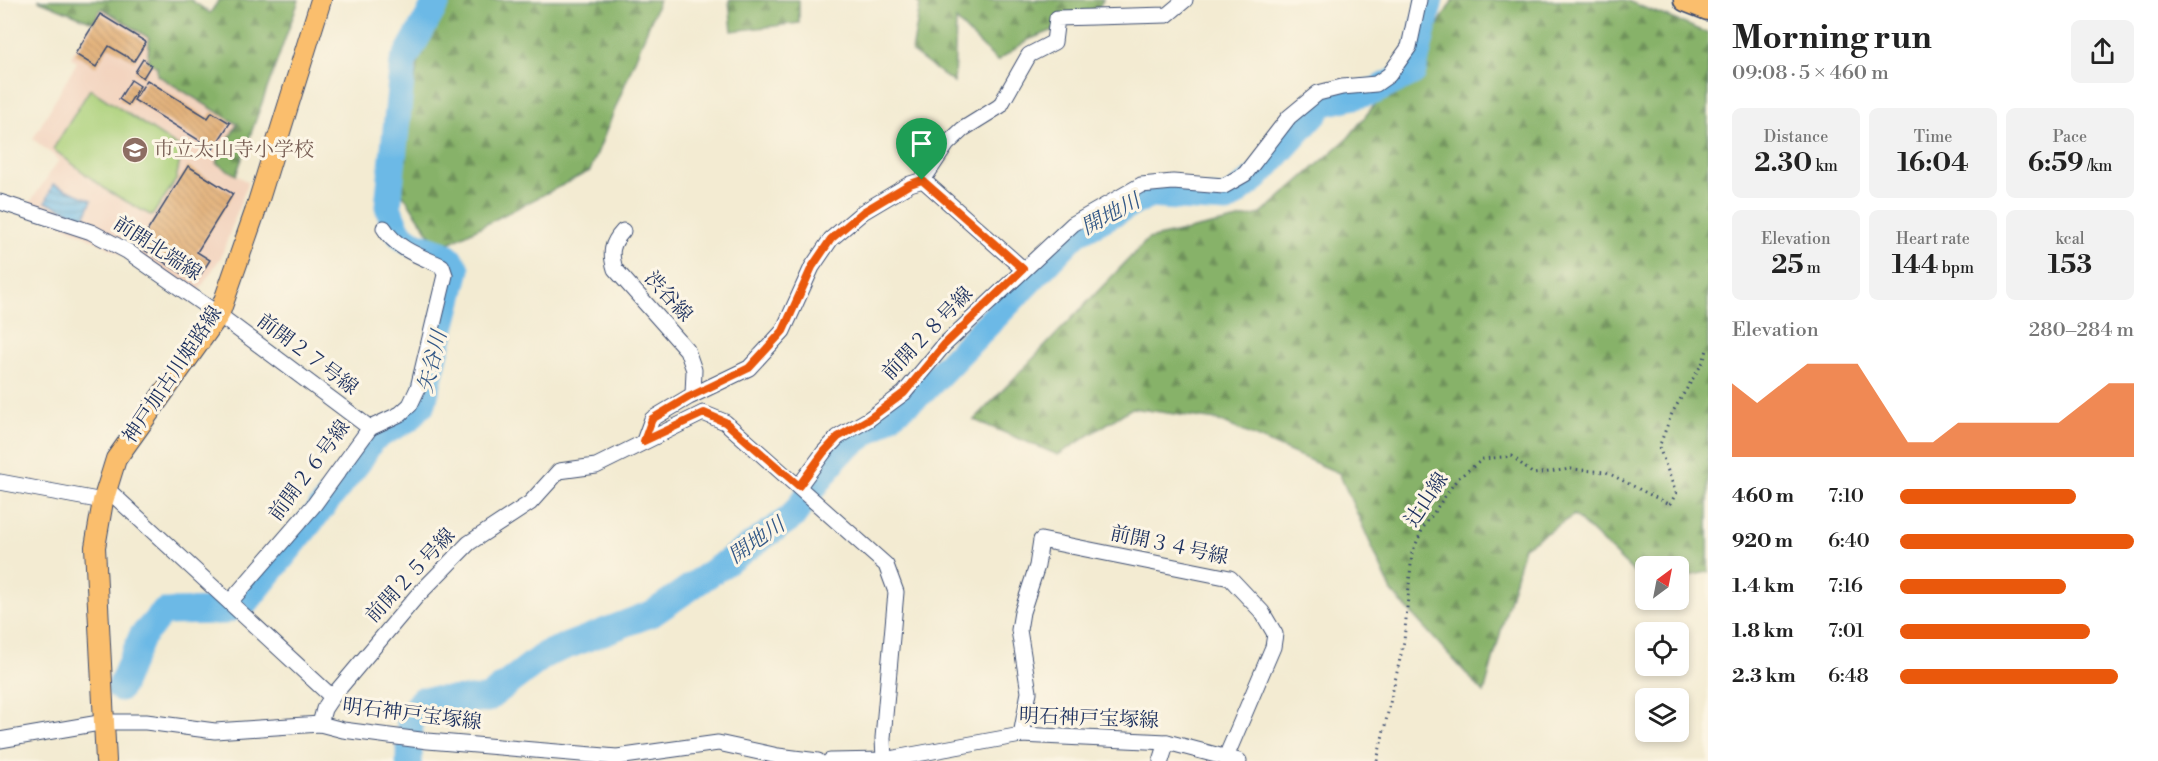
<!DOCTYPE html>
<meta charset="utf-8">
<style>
body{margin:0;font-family:"Libre Bodoni","Noto Serif JP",serif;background:#f2f2f2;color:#222;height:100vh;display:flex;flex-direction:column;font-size:22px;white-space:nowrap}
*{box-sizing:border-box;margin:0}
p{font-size:20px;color:#767676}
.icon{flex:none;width:33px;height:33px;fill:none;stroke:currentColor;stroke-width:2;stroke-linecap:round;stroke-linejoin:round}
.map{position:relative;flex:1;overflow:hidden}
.drawer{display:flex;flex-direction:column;background:#fff;width:450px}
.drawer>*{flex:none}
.needle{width:39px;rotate:32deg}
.fabs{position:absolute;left:1635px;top:556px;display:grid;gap:12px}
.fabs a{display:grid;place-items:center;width:54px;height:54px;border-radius:9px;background:#fff;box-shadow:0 3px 9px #0003;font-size:30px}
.pin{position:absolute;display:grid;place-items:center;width:51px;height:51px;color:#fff;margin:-62px -26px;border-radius:50% 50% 50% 0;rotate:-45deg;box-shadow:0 0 6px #0007}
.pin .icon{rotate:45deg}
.round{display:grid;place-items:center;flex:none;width:63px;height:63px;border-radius:9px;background:#f2f2f2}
.summary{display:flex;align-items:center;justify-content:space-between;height:102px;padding:0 24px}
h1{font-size:33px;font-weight:700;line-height:45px}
.figures{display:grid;grid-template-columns:repeat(3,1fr);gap:9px;height:102px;padding:6px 24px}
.figures div{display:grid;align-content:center;border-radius:9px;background:#f2f2f2;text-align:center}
.figures b{font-size:26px;font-weight:700}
.figures small{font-size:16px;font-weight:400}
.figures p{font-size:16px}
.chart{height:168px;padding:12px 24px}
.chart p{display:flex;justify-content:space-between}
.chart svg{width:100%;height:108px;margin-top:6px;fill:#ea580c;opacity:.7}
ul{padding:0 24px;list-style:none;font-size:20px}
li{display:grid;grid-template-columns:96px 72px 1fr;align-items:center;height:45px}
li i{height:15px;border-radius:8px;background:#ea580c}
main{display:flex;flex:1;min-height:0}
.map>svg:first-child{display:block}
</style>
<main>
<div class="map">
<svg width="1708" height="761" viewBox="0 0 1708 761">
<defs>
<pattern id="forest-firs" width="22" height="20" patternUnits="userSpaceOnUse" patternTransform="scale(1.5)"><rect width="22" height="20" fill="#87b269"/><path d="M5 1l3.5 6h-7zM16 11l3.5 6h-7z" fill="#6e915a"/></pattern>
<pattern id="water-rules" width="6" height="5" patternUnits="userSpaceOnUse" patternTransform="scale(1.5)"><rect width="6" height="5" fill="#6cb9e6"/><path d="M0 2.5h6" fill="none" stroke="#5897be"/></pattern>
<pattern id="building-back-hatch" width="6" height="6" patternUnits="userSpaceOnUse" patternTransform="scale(1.5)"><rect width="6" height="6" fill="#e3b27c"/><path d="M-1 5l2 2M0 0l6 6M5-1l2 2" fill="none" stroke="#c2996e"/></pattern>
</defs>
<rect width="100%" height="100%" fill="#fcf5e5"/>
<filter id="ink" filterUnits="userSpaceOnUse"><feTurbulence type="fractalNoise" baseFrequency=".0167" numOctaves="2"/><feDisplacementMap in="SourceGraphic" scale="12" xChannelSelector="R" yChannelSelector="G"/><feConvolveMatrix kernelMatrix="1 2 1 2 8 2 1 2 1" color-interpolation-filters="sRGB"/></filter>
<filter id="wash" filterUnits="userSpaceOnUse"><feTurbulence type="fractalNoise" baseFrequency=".008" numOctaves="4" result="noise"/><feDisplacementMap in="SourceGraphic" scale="24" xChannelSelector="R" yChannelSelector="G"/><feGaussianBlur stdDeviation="1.35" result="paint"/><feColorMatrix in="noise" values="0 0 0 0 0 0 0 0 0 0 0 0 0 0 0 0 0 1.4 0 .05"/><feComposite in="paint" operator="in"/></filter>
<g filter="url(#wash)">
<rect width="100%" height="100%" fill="#f3ebd2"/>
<!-- built -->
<path fill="#f3d4bf" d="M101,8L149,38L148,60L157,67V75L238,124L216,163L248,182L221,257L198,292L27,207L59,160L33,139L77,62L71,57Z"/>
<!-- green -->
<path fill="#aad079" stroke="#62806c" stroke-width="1.5" d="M90,89L182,149L176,180L152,216L108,191L53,149Z"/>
<!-- forest -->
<g fill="url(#forest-firs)" stroke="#517064" stroke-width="1.5">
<path d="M38,0H191L210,13L219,0H299L236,175L216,163L237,124L157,75V67L148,61L149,38L102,8L93,22Z"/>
<path d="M443,0H659L590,171L439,248L394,181L424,34Z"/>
<path d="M729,0H799V23L732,31Z"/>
<path d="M915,0H1103L1095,14L1028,40L997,61L956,20L954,83L912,52L920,5Z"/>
<path d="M1453,0H1625L1708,33V572L1679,578L1678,567H1646L1645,583L1574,515L1524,547L1484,693L1392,592L1339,473L1217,420L1132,408L1058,455L974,420L1148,239L1261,214L1348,138L1435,29Z"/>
</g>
<!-- water -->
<path fill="url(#water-rules)" stroke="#4474a2" stroke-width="1.5" d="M53,184L92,200L84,218L46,202Z"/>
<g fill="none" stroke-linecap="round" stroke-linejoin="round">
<!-- river -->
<g stroke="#6cb9e6" stroke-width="27">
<path d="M120,688L142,636L164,612L224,611L246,602L359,461L372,439L408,419L423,403L457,269C443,244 420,252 402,236C395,228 391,216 388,206L403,62L438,0"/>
<path d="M409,761L410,715L422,700L487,699L546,654L653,613L792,517L838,454L922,392L1076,233L1148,195L1227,200L1257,177L1324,103L1375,91L1413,72L1430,0"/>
</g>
</g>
<g id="blocks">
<!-- building -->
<g fill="url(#building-back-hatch)">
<path d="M100,14L146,42L134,61L109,46L96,67L75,54Z"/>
<path d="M143,59L151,65L143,78L135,72Z"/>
<path d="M131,80L140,86L128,105L119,99Z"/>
<path d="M147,80L208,118L212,112L230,123L213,149L134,100Z"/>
<path d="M188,166L233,194L197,252L210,260L196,282L138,246Z"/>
</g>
</g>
</g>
<g filter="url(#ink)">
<use href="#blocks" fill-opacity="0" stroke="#3b4b6f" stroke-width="1.5"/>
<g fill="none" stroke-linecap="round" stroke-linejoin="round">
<!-- minor casing -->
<g stroke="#3b4b6f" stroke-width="17">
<g id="minor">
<path d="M923,180L1023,269"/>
<path d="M0,202L91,232L127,251L219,315L370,428"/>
<path d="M623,231C611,244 610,253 615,269L687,350L694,370L693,395"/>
<path d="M644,441L652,419L689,397L749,368L783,331L812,267L831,239L863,212L910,184L923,180L947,144L963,129L1000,106L1029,55L1054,42L1057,18L1167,15L1185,0"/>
<path d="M0,482L103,501"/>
<path d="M799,486L824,452L838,437L869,419L904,393L944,345L1073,224L1141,185L1173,182L1224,186L1245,174L1289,117L1318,93L1342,87L1376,84L1389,75L1409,47L1419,0"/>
<path d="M107,489L332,697"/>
<path d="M230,602L314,505L370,428L400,414L410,405L418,388L445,275L442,266C422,257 396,249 384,228"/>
<path d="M320,724L324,709L332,697L416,597L469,543L530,503L559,471L596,466L703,413L725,422L886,565L896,592L883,738L884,760"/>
<path d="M1021,735L1029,692L1019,630L1022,612L1037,566L1041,540L1230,578L1262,612L1275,634L1273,647L1226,757"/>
<path d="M0,740L105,722H146L215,731L320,724L343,730L428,741L617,757L718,743L778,756L818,761"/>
<path d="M830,761L884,760L1021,735L1167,742L1239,761"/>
<path d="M1161,761L1167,742"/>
</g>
</g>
<!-- major casing -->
<g stroke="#3b4b6f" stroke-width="22">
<path id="major" d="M106,761L95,547L103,501L116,459L219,315L255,212L321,0"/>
</g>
<!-- highway casing -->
<g stroke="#3b4b6f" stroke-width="25">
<path id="highway" d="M1685,0L1708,9"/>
</g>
<!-- path -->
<path stroke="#3b4b6f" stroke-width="3" stroke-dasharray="1.5 4.5" stroke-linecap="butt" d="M1377,761L1404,641L1412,553L1423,528L1457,479L1483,459L1512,456L1533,474L1571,469L1606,472L1670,505L1676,493L1659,447L1672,413L1703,362L1708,347"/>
<!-- minor -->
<use href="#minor" stroke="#fff" stroke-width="15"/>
<!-- major -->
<use href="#major" stroke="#fabe6d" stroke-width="20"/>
<!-- highway -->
<use href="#highway" stroke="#fabe6d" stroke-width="22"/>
</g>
</g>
<g fill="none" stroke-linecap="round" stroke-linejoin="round" filter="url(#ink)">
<!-- route casing -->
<g stroke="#fff" stroke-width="12">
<path id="route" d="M922,180L1023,269L944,345L904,393L869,419L838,437L824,452L799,486L725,422L704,413L644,441L652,419L689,397L749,368L783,331L812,267L831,239L863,212L910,184Z"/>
</g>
<!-- route -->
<use href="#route" stroke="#ea580c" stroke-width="8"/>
</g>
<!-- icons -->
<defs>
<g id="school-disc" transform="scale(1.35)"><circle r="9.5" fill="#8d6e63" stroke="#fcf5e5"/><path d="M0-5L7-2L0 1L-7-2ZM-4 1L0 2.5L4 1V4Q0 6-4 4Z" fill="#fff"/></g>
</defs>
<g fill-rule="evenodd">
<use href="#school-disc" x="135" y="150"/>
</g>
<g text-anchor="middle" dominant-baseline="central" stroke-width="6" stroke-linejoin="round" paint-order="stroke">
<!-- education labels -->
<g font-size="20" fill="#785e54" stroke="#fcf5e5" text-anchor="start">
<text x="154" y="150">市立太山寺小学校</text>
</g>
<!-- street labels -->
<g font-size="20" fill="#1b2f5e" stroke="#fcf5e5">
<text transform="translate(157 249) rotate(33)">前開北端線</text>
<text transform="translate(668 297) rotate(48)">渋谷線</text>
<text transform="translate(928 334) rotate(-46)">前開２８号線</text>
<text transform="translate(307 355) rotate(37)">前開２７号線</text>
<text transform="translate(173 375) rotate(-56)">神戸加古川姫路線</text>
<text transform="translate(310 471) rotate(-53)">前開２６号線</text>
<text transform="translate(1427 500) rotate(-56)">辻山線</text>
<text transform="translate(1169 546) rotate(12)">前開３４号線</text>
<text transform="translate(411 576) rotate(-47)">前開２５号線</text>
<text transform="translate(412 715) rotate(7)">明石神戸宝塚線</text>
<text transform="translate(1089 719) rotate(2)">明石神戸宝塚線</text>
</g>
<!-- water labels -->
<g font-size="21" font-style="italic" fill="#335887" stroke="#fcf5e5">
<text transform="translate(1111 215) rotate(-28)">開地川</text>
<text transform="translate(433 362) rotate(-76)">矢谷川</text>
<text transform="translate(757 541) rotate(-35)">開地川</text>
</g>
</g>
</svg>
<div class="fabs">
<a><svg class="needle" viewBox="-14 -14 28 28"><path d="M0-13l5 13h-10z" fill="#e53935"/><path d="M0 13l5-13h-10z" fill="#767676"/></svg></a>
<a><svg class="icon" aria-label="locate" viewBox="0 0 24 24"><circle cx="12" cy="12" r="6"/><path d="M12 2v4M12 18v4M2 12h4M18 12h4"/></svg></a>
<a><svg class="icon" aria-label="layers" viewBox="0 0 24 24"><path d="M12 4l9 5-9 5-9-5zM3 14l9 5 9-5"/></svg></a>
</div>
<div class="pin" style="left:922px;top:180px;background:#1e9e55"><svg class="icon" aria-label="arrive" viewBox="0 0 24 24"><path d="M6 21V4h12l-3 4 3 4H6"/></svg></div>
</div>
<section class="drawer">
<div class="summary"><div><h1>Morning run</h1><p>09:08 · 5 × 460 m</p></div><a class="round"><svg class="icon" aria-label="share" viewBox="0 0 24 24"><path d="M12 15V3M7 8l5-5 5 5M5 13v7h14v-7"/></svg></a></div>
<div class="figures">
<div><p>Distance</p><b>2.30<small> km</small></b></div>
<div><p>Time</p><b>16:04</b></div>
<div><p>Pace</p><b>6:59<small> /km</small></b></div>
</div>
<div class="figures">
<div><p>Elevation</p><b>25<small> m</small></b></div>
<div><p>Heart rate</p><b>144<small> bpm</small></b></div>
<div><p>kcal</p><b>153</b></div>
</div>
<div class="chart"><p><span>Elevation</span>280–284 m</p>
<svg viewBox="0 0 160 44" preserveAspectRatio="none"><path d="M0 44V14L10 22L20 14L30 6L40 6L50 6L60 22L70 38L80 38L90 30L100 30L110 30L120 30L130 30L140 22L150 14L160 14V44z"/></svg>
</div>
<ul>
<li><b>460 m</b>7:10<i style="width:75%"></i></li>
<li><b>920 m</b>6:40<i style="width:100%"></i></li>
<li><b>1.4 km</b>7:16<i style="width:71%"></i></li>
<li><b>1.8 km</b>7:01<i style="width:81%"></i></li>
<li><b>2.3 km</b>6:48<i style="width:93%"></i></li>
</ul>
</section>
</main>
